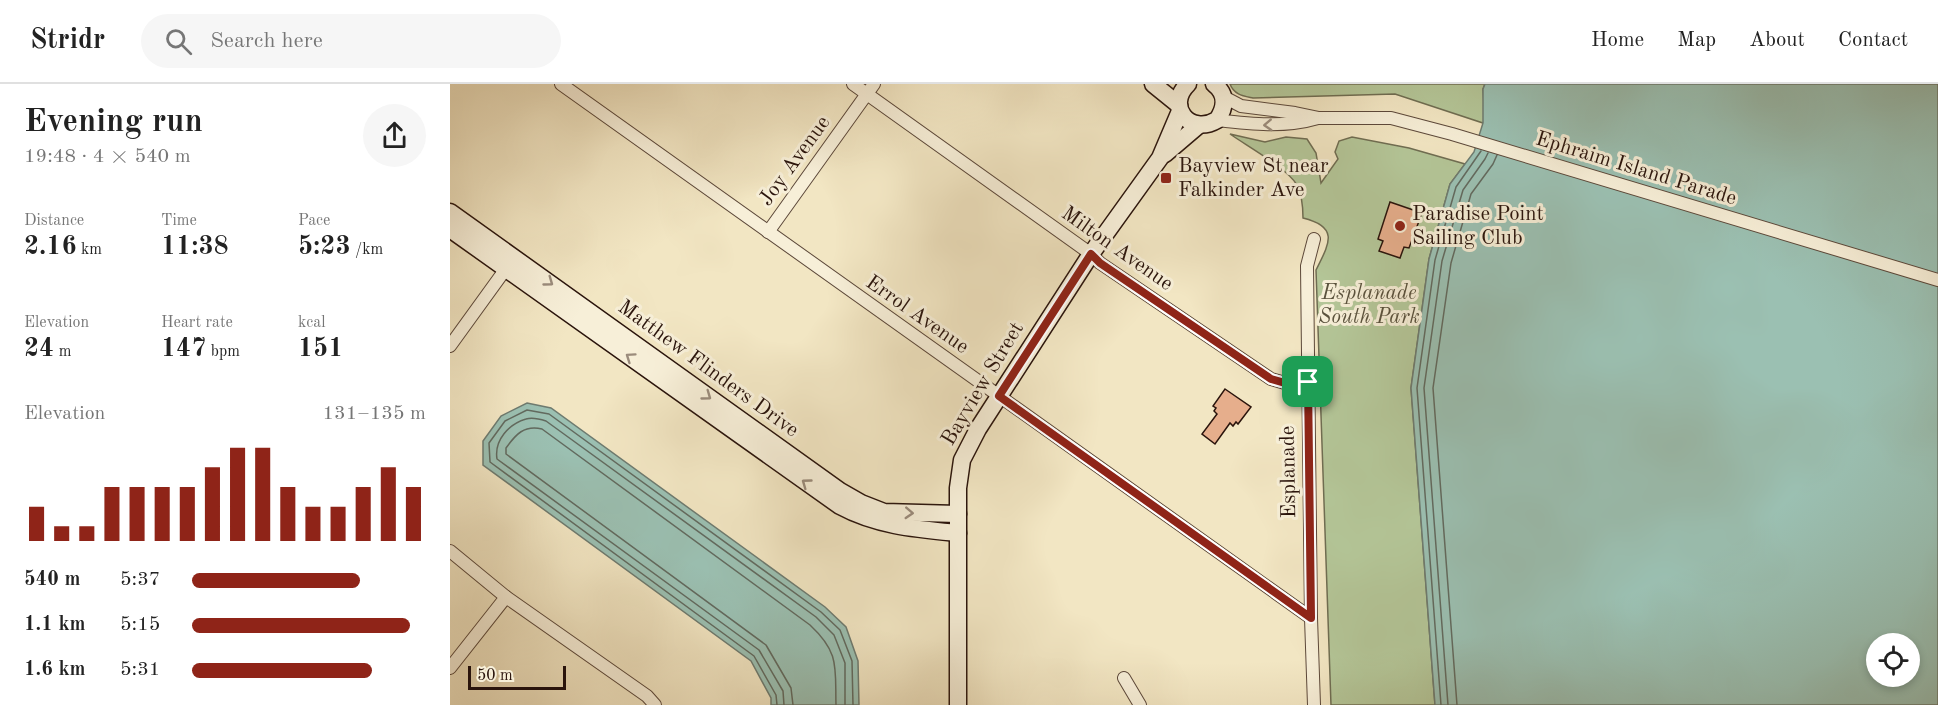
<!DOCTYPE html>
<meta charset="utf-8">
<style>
body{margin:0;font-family:"Old Standard TT",serif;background:#f6f6f6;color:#222;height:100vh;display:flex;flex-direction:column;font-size:22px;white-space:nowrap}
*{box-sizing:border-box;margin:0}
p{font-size:20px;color:#767676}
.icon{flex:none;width:33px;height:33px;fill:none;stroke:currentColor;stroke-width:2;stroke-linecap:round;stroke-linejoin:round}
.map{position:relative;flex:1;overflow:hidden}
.side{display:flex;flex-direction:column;background:#fff;width:450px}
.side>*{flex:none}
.controls{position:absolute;left:1416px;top:549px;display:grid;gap:12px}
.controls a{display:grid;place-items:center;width:54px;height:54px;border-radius:50%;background:#fff;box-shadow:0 3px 9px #0003;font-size:30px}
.scale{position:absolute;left:18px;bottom:15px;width:98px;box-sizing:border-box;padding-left:6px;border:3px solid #2a140c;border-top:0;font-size:16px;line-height:21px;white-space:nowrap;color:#2a140c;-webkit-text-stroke:4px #f7efd8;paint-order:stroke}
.pin{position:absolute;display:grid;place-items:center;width:51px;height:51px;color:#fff;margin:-26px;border-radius:12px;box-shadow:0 3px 9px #0006}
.round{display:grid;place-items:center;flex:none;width:63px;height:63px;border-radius:32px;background:#f6f6f6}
.headline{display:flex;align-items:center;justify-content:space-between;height:102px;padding:0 24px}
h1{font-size:33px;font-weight:700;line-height:45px}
.metrics{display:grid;grid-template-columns:repeat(3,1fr);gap:9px;height:102px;padding:6px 24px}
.metrics div{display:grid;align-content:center}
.metrics b{font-size:26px;font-weight:700}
.metrics small{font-size:16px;font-weight:400}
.metrics p{font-size:16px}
.chart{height:168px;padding:12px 24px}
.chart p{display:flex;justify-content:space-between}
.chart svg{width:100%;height:108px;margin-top:6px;stroke:#8f2418;stroke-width:6}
ul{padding:0 24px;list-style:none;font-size:20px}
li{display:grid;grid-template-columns:96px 72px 1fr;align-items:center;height:45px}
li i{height:15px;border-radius:8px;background:#8f2418}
header{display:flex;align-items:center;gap:36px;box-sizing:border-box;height:84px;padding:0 30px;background:#fff;border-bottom:2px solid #e0e0e0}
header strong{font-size:28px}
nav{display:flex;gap:33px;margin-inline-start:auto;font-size:21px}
.search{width:420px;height:54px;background:#f6f6f6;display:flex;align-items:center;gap:15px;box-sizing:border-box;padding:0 21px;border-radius:33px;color:#767676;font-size:22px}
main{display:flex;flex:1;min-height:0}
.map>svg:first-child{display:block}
</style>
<header>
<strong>Stridr</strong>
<div class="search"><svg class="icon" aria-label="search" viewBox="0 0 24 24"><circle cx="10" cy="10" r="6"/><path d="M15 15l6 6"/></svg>Search here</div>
<nav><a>Home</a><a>Map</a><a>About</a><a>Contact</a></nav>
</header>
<main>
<section class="side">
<div class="headline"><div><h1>Evening run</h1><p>19:48 · 4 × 540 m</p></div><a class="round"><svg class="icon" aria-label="share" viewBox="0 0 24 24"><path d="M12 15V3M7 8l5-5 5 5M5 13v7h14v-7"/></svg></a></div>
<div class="metrics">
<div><p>Distance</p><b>2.16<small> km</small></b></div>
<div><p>Time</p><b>11:38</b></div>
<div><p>Pace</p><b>5:23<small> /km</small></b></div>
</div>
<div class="metrics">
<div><p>Elevation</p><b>24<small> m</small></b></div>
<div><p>Heart rate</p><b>147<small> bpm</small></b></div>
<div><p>kcal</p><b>151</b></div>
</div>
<div class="chart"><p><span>Elevation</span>131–135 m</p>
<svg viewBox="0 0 160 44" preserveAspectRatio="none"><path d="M5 44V30M15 44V38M25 44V38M35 44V22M45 44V22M55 44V22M65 44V22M75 44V14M85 44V6M95 44V6M105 44V22M115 44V30M125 44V30M135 44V22M145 44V14M155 44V22"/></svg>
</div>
<ul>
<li><b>540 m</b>5:37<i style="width:72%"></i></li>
<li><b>1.1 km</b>5:15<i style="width:93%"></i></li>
<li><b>1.6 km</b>5:31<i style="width:77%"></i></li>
</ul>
</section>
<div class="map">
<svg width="1488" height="621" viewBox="0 0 1488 621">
<rect width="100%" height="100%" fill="#f2e6c3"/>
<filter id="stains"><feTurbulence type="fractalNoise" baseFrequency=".00333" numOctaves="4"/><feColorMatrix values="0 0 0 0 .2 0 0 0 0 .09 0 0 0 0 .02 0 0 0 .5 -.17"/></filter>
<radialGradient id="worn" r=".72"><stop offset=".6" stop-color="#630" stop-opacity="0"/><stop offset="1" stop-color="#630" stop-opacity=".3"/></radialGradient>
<!-- green -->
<g fill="#b4c698" stroke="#6f6d52" stroke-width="1.5">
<path d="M780,0H1035L1033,5L1035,36L1033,39L945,10L803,14C794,12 784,11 780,0Z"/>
<path d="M780,50L815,58L836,53L857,55L866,69L871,99L888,75L885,68L889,57L902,53L959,64L1015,80L1000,100L979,175L961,304L985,621H881L866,186C879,160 890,143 853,134C853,123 852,111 847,101C837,84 797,62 780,50Z"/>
</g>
<!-- water -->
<g fill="#9bc0b2" stroke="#6e7b70" stroke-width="1.5" fill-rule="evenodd">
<path d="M1035,0H1488V621H985L961,304L979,175L1000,100L1024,68L1033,39V5ZM1426,560H1460V592H1426Z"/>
<path d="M77,319L101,324L375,523L396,543L408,577L409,621H321V614L301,577L33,381V357L51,332Z"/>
</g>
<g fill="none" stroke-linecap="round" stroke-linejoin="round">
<!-- shore -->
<g stroke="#626a5f" stroke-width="1.5">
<path d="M327,621L326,611L304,572L40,378L39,359L55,337L77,326L99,330L371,528L390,546L402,577L403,621"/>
<path d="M334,621L333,607L309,566L47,375C44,356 59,340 76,335C82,333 90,335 96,337L366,533L384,551L395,579V621"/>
<path d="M343,621L341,604L316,561L56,370V364C66,350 74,341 92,345L360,541C390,569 385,583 386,621"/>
<path d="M991,621L967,304L985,176L1006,103L1031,67"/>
<path d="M998,621L974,304L992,177L1013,106L1035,75L1038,69"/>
<path d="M1007,621L983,304L1001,179L1021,110L1043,80L1047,71"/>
</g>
</g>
<!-- building -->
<g fill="#e6ae8c" stroke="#2a140c" stroke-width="1.5">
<path d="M940,118L972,129L959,164L954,163L950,174L929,167L933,157L928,155Z"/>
<path d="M775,305L801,323L788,340L786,338L783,342L780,339L765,360L752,350L767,330L764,327L766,324L763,322Z"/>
</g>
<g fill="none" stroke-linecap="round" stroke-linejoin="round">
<!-- street casing -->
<g stroke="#5c483a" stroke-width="14">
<g id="street">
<path d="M111,0L861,534"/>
<path d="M403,0L641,170L650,179L821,295L835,299L858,298"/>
<path d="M774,13L791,22L845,29L869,34H941L1002,50L1488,196"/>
<path d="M767,36C801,40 834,44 868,34"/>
<path d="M318,148L424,0"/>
<path d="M0,262L60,179"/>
<path d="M0,467L56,513L197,612L205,621"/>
<path d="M0,584L56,513"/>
<path d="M674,594L690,621"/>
<path d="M864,621L861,534L857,182L864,155"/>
</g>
</g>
<!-- secondary casing -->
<g stroke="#2a140c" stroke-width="19">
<g id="secondary">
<path d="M703,0L729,21"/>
<path d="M738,0C715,22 740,52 767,36C776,23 777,10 764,0"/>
<path d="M715,70L749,41"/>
<path d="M0,128L390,407L411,419L434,428L508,430"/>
<path d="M0,145L390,422C427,442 466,445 508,449"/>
<path d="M508,621V404L512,376L528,345L641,170L710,74L730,27"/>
</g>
</g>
<!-- street -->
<use href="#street" stroke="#f7efd8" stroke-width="12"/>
<!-- secondary -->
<use href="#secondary" stroke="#f7efd8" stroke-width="16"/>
</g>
<!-- one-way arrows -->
<defs><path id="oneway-chevron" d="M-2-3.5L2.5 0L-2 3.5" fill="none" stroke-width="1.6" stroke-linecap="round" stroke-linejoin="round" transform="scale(1.5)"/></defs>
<g stroke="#9b8c7c">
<use href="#oneway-chevron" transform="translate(818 41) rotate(177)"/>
<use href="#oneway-chevron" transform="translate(99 198) rotate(36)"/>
<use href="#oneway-chevron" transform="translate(180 273) rotate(-145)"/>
<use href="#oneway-chevron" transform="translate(257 312) rotate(36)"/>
<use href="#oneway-chevron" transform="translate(356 399) rotate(-144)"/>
<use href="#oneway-chevron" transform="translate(459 429) rotate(3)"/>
</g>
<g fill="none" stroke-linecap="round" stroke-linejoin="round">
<!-- route casing -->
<g stroke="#fff" stroke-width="12">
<path id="route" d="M641,170L650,179L821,295L835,299L858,298L861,534L549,312Z"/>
</g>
<!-- route -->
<use href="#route" stroke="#8f2418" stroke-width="8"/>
</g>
<!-- markers -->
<g fill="#8f2418" stroke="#f7efd8" stroke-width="2">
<rect x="710" y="88" width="12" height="12" rx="3"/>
<circle cx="950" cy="142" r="6"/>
</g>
<g text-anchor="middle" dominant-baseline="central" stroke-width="6" stroke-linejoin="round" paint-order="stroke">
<!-- street labels -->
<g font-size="21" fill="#2a140c" stroke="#f7efd8">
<text transform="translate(345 77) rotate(-54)">Joy Avenue</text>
<text transform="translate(1186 85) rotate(17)">Ephraim Island Parade</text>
<text transform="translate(667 165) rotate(35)">Milton Avenue</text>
<text transform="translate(467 231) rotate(35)">Errol Avenue</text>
<text transform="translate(258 285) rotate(36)">Matthew Flinders Drive</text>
<text transform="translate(533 300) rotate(-59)">Bayview Street</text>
<text transform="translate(839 388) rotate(-91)">Esplanade</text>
</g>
<!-- poi labels -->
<g font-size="21" fill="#2a140c" stroke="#f7efd8" text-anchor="start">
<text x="728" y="82">Bayview St near<tspan x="728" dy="24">Falkinder Ave</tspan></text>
<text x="962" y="130">Paradise Point<tspan x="962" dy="24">Sailing Club</tspan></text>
</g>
<!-- park labels -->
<g font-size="21" font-style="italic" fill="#5a523d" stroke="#f7efd8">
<text x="919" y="209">Esplanade<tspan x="919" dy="24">South Park</tspan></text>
</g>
</g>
<rect width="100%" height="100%" filter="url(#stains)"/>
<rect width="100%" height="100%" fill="url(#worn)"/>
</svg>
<div class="controls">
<a><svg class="icon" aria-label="locate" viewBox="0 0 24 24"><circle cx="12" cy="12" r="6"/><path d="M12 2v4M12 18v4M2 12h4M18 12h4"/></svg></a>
</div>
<div class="scale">50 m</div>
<div class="pin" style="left:858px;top:298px;background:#1e9e55"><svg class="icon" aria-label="arrive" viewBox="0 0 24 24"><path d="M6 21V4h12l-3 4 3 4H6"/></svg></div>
</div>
</main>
